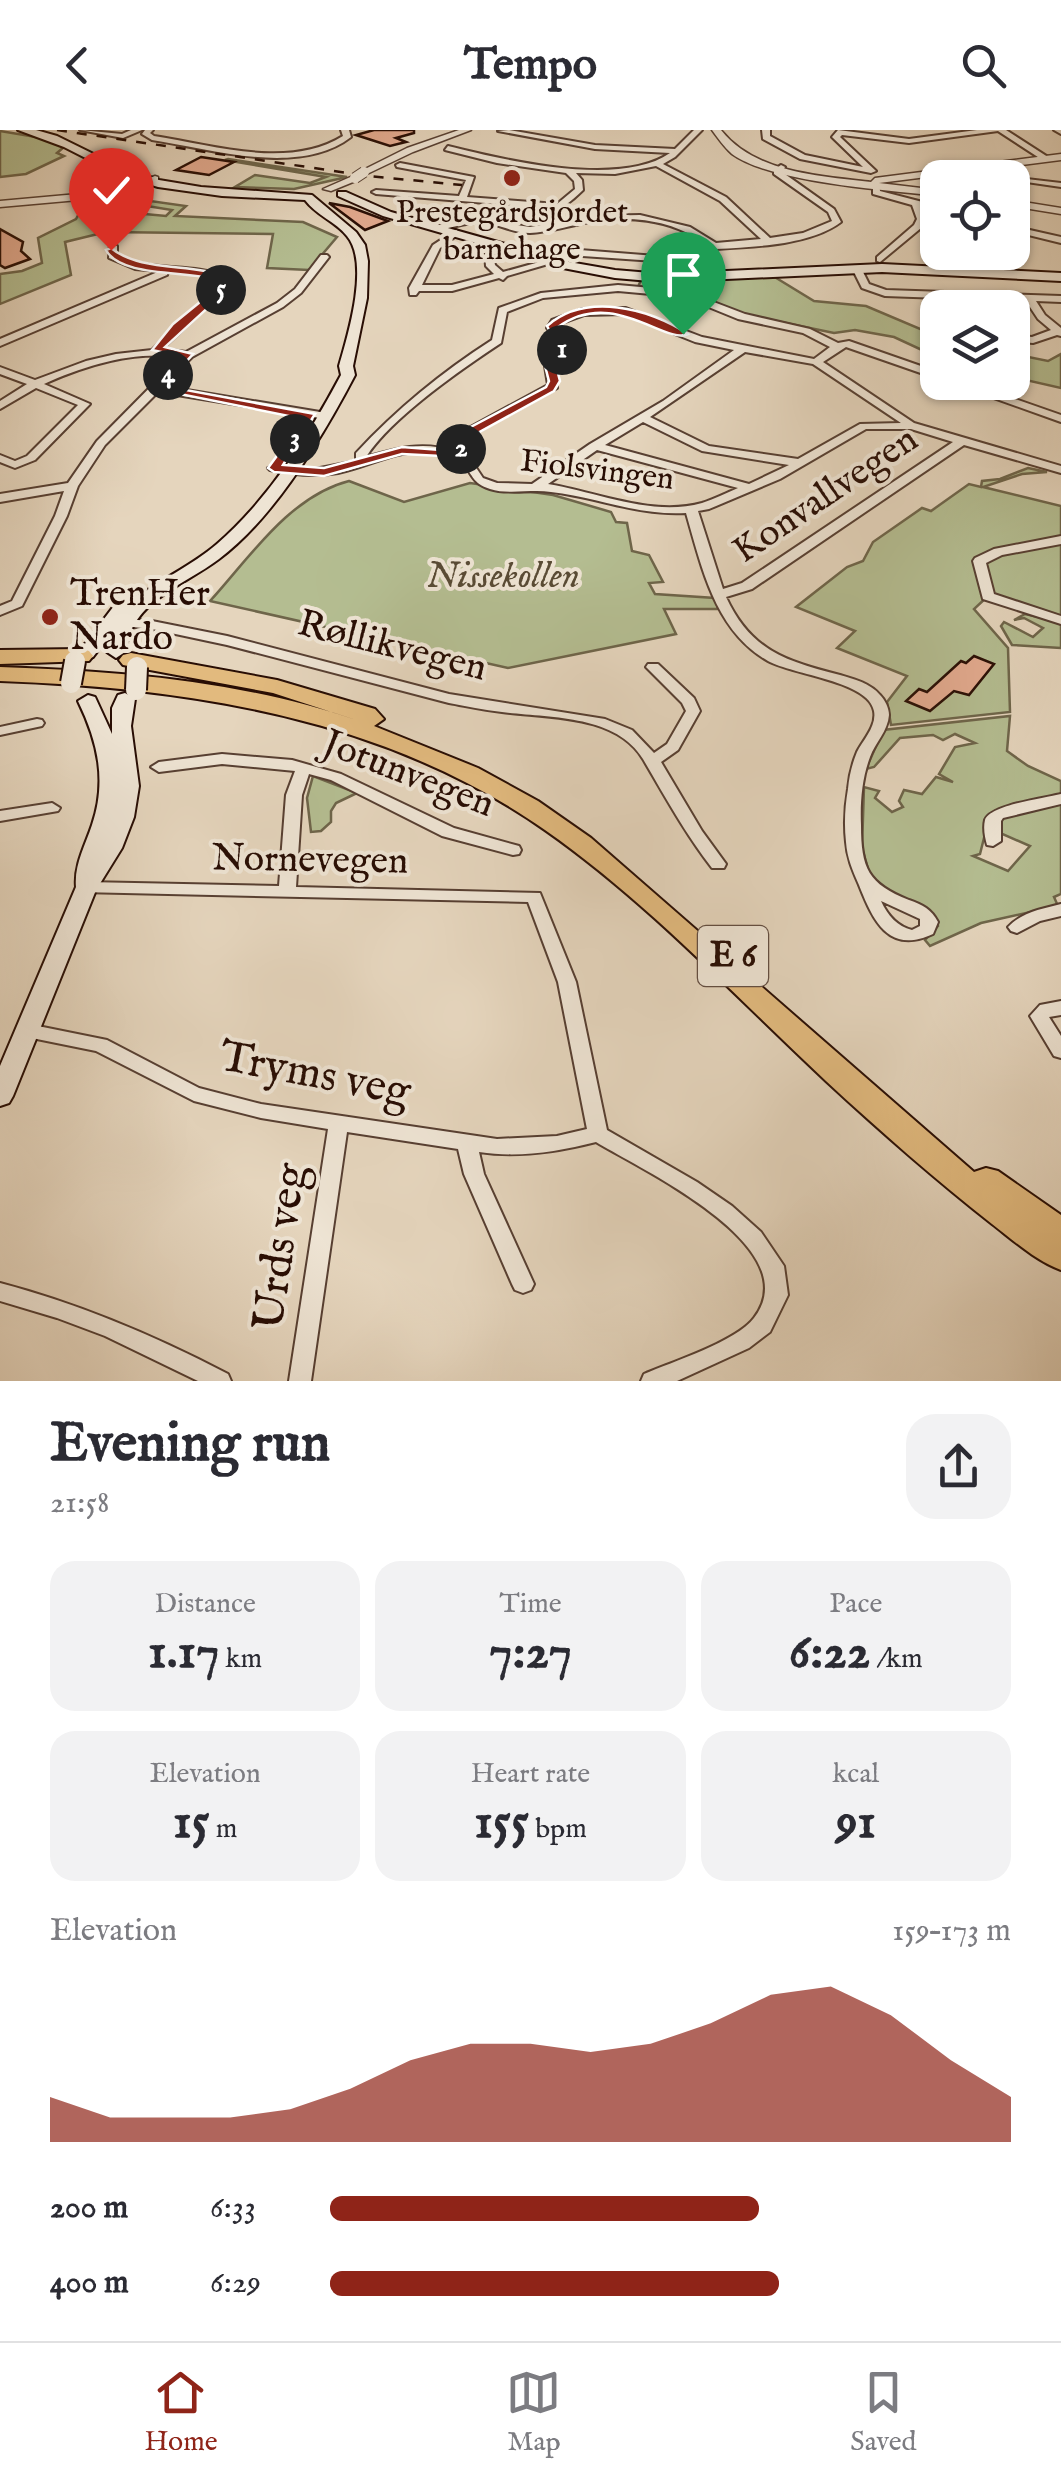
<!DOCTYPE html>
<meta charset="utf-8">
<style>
body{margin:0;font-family:"IM FELL English",serif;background:#f2f2f3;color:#2b2b33;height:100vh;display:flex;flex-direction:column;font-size:38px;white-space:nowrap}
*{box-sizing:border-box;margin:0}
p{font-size:32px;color:#7c7c81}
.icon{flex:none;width:55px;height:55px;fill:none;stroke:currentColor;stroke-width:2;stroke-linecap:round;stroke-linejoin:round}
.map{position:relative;height:1251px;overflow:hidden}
.details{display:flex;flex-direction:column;background:#fff;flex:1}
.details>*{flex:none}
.fabs{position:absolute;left:920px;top:30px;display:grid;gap:20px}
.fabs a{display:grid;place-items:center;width:110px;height:110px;border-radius:20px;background:#fff;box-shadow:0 2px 8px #0004;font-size:50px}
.pin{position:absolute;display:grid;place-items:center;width:85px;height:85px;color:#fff;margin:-102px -42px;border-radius:50% 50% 50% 0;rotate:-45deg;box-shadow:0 0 10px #0007}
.pin .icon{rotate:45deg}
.km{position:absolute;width:50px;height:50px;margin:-25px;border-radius:50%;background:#222;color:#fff;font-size:28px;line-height:50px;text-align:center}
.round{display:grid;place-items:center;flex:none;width:105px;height:105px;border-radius:30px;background:#f2f2f3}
.overview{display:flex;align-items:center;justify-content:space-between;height:170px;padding:0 50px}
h1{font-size:55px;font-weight:800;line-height:75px}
.figures{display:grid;grid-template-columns:repeat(3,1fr);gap:15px;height:170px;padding:10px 50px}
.figures div{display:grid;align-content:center;border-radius:25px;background:#f2f2f3;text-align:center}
.figures b{font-size:50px;font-weight:800}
.figures small{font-size:28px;font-weight:400}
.figures p{font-size:28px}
.chart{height:280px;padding:20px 50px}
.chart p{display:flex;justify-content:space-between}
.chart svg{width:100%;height:180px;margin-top:10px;fill:#8f2418;opacity:.7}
ul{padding:0 50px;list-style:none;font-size:32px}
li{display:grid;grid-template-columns:160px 120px 1fr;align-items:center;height:75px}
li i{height:25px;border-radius:12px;background:#8f2418}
header{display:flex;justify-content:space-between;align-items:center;height:130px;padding:0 50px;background:#fff;font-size:45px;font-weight:800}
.tabs{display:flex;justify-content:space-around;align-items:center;height:140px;border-top:2px solid #e1e1e2;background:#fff;font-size:28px;color:#7c7c81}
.tabs a{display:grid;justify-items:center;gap:5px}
.tabs .current{color:#8f2418}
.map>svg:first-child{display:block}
</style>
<header><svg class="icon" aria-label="back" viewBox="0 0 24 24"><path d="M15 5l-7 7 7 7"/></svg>Tempo<svg class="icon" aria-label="search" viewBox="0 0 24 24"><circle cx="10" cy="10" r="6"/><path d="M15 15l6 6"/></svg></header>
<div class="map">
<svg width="1061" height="1251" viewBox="0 0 1061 1251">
<rect width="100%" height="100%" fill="#e5d5bd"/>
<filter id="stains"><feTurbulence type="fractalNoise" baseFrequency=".002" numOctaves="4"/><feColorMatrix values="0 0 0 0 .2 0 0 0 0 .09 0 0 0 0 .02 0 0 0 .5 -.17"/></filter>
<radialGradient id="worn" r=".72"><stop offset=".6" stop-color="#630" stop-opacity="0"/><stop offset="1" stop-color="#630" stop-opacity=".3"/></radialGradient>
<!-- green -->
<g fill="#b4bd91" stroke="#6e654a" stroke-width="2.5">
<path d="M0,1L48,9L64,17L57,23L64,26L26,44L0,47Z"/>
<path d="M228,29L347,47L294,59L235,57L255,45L310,53L326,47L225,30Z"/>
<path d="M121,66L134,83L166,86L172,80L135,74L129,68L186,76L175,86L303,92L337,107L309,140L267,138L273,104L106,102L65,112L71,145L0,174V144L22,141L42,133L38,108L76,89L88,67Z"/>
<path d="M773,146L814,171L866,176L937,206V227L894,207L855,200L834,203L747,185L672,159L638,157L641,150Z"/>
<path d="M1013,224L1048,231L1061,224V258L1013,247Z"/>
<path d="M1028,338L1047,342L1022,344L983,357L1061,376V487L988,466L974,479L1008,518L1010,582L891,595L887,572L907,546L837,518L855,501L796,477L847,437L863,431L873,412L922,378L931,381L969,354L981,357L982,351L1000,349Z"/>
<path d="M349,351L404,372L470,353L553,365L611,382L616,392L627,393L632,421L649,425L663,452L649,453L655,464L715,468L718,479H664L676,504L508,538L210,471C247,431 289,366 349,351Z"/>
<path d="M1025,484L1061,492V518L1012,515L1001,496L1004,492L1033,507L1043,498L1024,488L1014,490Z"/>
<path d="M1010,586L1007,621L1028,636L1061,651V666L995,681L989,688L980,724L973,726L1008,741L1030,716L1000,703V688L1061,671V764L1054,767L1058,776L981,793L930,816L925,810L938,796L936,789L871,749L862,718L864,657L879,661L875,668L892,682L903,677L899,671L904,660L922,664L936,647L953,652L939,644L955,617L975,613L955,604L943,610L933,605L900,608L874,637L866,639L883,600Z"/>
<path d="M313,646L357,663L336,673L331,681V692L321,701L311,702L307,668Z"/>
</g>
<!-- building -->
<g fill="#e4ab90" stroke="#280d04" stroke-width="2.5">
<path d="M374,0H414V3L396,8L406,12L390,16L356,5Z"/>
<path d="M201,27L234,32L209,45L176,40Z"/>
<path d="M329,73L350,77L388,91L365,100Z"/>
<path d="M0,99L23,112L21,121L30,129L5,138L0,135Z"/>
<path d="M974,526L994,534L969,565L954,561L930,581L906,571L919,559L927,562L961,531L966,533Z"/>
</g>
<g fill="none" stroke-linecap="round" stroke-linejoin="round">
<!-- minor casing -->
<g stroke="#573f32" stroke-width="4">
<g id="minor">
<path d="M80,0L122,4L131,0H142L123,8Z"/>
<path d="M145,0H153L150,3L154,6C214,15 288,40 343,6L341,0H349L351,7C299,47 211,19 152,10L142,4Z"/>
<path d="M509,0L595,15L675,19L694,0H702L675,27L663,34L726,67L770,108L803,103L832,91L828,82L774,44V40L781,35L785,37L782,42L834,79L841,92C801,122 722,116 673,122L665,128V136L703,139L705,141L700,144L657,140L655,131L568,125L557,129L552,126L567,119L656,126L667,118L705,114C671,88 625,85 584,93C566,97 548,102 530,103C515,103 505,97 492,94C475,90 453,97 437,101L433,98L434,96C471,87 513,93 548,78L376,64L372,62L376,60L459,66L466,50L397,37L396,35L400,33L474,47L467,67L557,74L575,59L574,51L566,43L497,33L445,20L448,16C504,30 620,58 670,23L595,19L498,1ZM656,36L720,71L761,109L716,113L690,97L640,85L593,86L530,97L503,93C539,91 559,84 583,60L582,50L576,43L615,44Z"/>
<path d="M762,0H770V6L805,25L863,37L832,7L838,0L909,9L977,0H1006L1051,29L1044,31L998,1L909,13L842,5L840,7L876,41L871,43L800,29L763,9Z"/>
<path d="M1054,0H1061V4Z"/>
<path d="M942,39L1061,53V57L1012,50V48H980L939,43L938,41Z"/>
<path d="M873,54H879L880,61L938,76V81L921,77L925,89L921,98L880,132L877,131V127L914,95L917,89L912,75L873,64Z"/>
<path d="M1012,96L1061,107V113L1012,101Z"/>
<path d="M456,100L460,103L440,118L422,155H452L494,144L486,136L485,124L489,121L493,124L495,135L503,142L543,131L548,134L507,146L503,150L499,148L452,161H419L416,165H410L409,158L433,115Z"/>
<path d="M110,114L117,116V125C150,143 190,132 225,146L231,154L229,156L162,219L186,222L277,173L295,159L321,125H327L329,127L301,163L283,177L192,227L163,256L326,283L331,286L326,289L158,262L105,315L78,356L67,386L22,476L0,485V476L12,471L55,386L64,361L0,372V364L68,353L97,311L180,227C132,221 87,235 44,254L90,274L35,330L15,338L0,332V325L15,331L27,326L78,275L36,258L0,279V271L27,254L0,244V237L35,250L86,231L116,224L152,220L221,154C207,141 186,142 168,142L167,145L0,216V209L160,141L135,139L109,128Z"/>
<path d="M854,136H860L869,154L886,160L1061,166V172L1036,171L1045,185L1061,198V206L1057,205L1033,213L1012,211V205L1032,207L1051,200L1038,189L1026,171L885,166L862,158L852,138Z"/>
<path d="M618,155L685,161L745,184L810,199L838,213L849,211L938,242V249L846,217L823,232L914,293L1061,336V343L964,315L752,459L726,467C751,521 786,531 840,545C854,549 870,553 880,565C885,570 889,578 889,585C888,601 875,613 870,627C862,648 860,672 861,695C861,738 868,754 909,770C923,775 931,779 938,792L933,804C888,825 873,790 859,755C853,741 847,728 846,712C844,694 845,676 848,659C849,647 852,634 857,622C863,610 877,596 874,581C869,551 793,545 768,531C715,501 702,438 686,383C639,386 596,367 551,362C531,359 508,365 490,359C472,353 474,346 463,334C455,326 438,323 427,322C396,320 368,337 338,343C315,347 293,345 270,340L268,338L274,335L315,339L356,331V323C397,279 442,242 492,210L499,178L541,163ZM618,161L684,167L738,189L803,203L830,217L814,229L702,207L626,178L583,179L552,190L547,198L559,216L545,236L548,255L467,299L454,321C423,311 396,318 366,327C391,288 460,240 501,213L507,182L543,168ZM625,184L695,212L734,220L663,271L590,314L532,354L497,353L483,348L469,327L463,324L475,303L557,258L555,236L569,216L557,198L559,194L584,185ZM745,222L813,234L901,293L860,294L798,329L709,316L650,287ZM643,292L702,321L789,335L749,354L605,315ZM866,299H911L953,312L742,453L723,459L698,381L709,379L780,349ZM597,320L738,358C726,363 714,369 702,373C652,387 597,362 548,354ZM881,771L920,789V796L912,800C897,796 888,786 881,771Z"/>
<path d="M949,252H966L1061,285V292Z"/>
<path d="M1061,406V414L1002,425L986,433L994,464L1061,486V494L983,469L973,431L975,428L994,419Z"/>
<path d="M124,489L152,491L227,506L449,564L605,589L632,600L654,623L667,614L686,581L682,573L646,537L648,534H658L694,568L700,581L678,620L661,632L702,701L726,734L724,738H712C686,705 663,663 643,629C616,584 547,588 502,582C484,580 466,576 449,573L227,515L152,499L133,497L115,499L108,495L110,492Z"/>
<path d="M37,589L42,590L44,593L42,596L0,605V597Z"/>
<path d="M222,624L292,630L341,644L454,698L519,716L521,720L519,724L513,725L442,706L331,650L309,644L302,665L296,757L540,763L576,852L607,1000L697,1052L732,1076L761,1102L784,1136L788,1165L770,1202L749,1218L677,1251H641L644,1244C672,1232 737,1211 754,1188C809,1117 642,1040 596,1012C557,1022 518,1028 479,1022L484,1044L534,1154L531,1160L523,1163L515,1160L512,1154L464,1044L458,1019L347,1002L311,1251H289L328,999L261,988L194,971L96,921L22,906L19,901L22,896L28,894L107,910L199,958L261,974L497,1009L557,1006L587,999L558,852L528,772L80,762L78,758L80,754L86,752L279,756L286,665L295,641L222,634L159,642L151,637L159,632Z"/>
<path d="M1061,664V674L1003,688L1001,691V711L993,716L987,715C985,708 983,698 985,690C990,675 1045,668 1061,664Z"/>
<path d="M52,673L60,678L58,681L0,691V681Z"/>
<path d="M1061,774V786L1040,791L1017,803L1011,801L1008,797C1022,782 1042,779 1061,774Z"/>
<path d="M1061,871V885L1049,887L1061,906V928L1054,926L1030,886L1040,875Z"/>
<path d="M0,1153C80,1174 155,1206 228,1244L231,1251H198L105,1206L57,1188L0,1171Z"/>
</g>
</g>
<!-- tertiary casing -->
<g stroke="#573f32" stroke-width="3">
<g id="tertiary">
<path d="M459,0H471L413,22L367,44L359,42L407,18Z"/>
<path d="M712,0H721C755,43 820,46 871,52L875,48L1061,24V30L879,53L938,60V66C887,60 772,53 732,24C724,17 718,8 712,0Z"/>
<path d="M355,45L360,48L358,50L331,61L323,59Z"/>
<path d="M155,46L158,47V51L112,67L0,77V71L111,61Z"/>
<path d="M1012,70L1061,78V84L1012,76Z"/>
</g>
</g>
<!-- secondary casing -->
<g stroke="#280d04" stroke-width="4">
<g id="secondary">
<path d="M18,0H36L57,6L126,40L159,50L201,57L312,65L356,102L365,115L368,131L367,168L353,236L355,245C323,306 275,387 219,429C182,457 132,470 125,522L116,528L107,522L109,506L93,527L87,529L78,523L120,468L134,470C160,449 192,436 217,414C269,369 309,305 341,245L339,236C348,205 370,133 347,106C335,91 317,86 305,70L222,66L158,57L119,45L64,17Z"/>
<path d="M338,62H346L391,82L569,132L615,140L662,144L882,134L1061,143V151L882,142L662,152L615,148L563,138L383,86L338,66Z"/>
<path d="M125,563L135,569L131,596L139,656L134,687L122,718L96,760L13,966L9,973L0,976V936L76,757C74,735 85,716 92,695C107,651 98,612 78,571L88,565L95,567L112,604V578L118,565Z"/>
</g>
</g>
<!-- trunk casing -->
<g stroke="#280d04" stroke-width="4">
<g id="trunk">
<path d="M81,519L89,521L93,526L89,531L0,534V520Z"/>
<path d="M131,523L277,550L375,579L384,589L374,596L478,638L538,671L591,708L974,1042L986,1038L998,1041L1061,1085V1140C1036,1131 1013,1110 992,1094C935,1049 880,1001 826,951C735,866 648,772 545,700C385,588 191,558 0,551V537C120,541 245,551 359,591L273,563L123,535L119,530L123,525Z"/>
</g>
</g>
<!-- minor -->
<use href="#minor" fill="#eee4d4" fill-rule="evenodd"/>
<!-- tertiary -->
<use href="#tertiary" fill="#eee4d4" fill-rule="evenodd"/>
<!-- secondary -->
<use href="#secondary" fill="#eee4d4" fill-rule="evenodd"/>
<!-- trunk -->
<use href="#trunk" fill="#e2ba7e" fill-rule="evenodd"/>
<!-- rail -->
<path stroke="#280d04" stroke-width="2.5" stroke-dasharray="10 10" stroke-linecap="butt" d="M57,0L368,46L462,55"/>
<!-- tertiary-bridge casing -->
<g stroke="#573f32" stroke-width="12" stroke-linecap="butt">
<path id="tertiary-bridge" d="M355,48L364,42"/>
</g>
<!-- secondary-bridge casing -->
<g stroke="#280d04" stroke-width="24" stroke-linecap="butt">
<g id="secondary-bridge">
<path d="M71,553L75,531"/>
<path d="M136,560L137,537"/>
</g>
</g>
<!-- tertiary-bridge -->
<use href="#tertiary-bridge" stroke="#eee4d4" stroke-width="10"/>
<!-- secondary-bridge -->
<use href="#secondary-bridge" stroke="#eee4d4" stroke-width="20"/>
</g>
<!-- route -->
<path fill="#8f2418" stroke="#fff" stroke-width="2.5" d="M111,118C141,142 188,133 226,146L231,154L224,163L165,217L193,224L164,256L315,284L283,335L324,338L402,317L453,321L467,299L546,257L549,251L545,236L558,216L547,196C585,162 650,178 688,204C664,215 614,157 558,197L569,216L556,236L560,251L554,261L476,304L461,327L402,324L324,346L274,342L268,338L304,289L150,258L180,226L152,220L173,194L216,159L219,150C188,140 121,148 106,120Z"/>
<!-- markers -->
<g fill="#8f2418" stroke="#eee4d4" stroke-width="4">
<circle cx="512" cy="48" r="10"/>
<circle cx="50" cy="487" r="10"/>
</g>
<g text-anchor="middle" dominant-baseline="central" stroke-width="8" stroke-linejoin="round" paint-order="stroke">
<!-- far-poi labels -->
<g font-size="32" fill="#280d04" stroke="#eee4d4">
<text x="512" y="83">Prestegårdsjordet<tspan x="512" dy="37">barnehage</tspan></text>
</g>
<!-- far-street labels -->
<g font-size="32" fill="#280d04" stroke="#eee4d4">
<text transform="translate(597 341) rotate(7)">Fiolsvingen</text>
</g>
<!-- shield labels -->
<rect fill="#eee4d4" stroke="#634e42" stroke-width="2.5" x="698" y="796" width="70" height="60" rx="8"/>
<g font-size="35" font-weight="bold" fill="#280d04">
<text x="733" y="826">E 6</text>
</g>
<!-- street labels -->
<g font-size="38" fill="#280d04" stroke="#eee4d4">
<text transform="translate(826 366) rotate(-34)">Konvallvegen</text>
<text transform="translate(392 517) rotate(14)">Røllikvegen</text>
<text transform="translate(408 645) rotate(21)">Jotunvegen</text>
<text transform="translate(310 731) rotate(1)">Nornevegen</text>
</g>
<!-- park labels -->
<g font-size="38" font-style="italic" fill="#594b35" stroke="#eee4d4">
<text x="503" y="447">Nissekollen</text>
</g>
<!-- poi labels -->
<g font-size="38" fill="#280d04" stroke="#eee4d4" text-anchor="start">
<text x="70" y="465">TrenHer<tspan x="70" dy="44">Nardo</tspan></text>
</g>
<!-- near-street labels -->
<g font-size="45" fill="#280d04" stroke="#eee4d4">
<text transform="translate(315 945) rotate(11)">Tryms veg</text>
<text transform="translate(281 1117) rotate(-82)">Urds veg</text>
</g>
</g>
<rect width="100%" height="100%" filter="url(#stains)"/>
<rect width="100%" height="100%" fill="url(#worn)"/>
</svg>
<div class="fabs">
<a><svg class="icon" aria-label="locate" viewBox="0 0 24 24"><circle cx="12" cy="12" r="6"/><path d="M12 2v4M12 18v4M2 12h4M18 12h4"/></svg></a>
<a><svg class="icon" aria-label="layers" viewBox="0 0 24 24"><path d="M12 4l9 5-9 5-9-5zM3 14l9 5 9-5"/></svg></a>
</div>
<div class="pin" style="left:683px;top:204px;background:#1e9e55"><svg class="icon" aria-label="arrive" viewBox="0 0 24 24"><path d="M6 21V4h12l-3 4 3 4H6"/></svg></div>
<div class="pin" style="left:111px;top:120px;background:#d93025"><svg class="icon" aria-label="check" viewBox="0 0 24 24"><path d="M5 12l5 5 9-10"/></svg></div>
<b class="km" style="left:562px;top:220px">1</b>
<b class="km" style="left:461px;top:319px">2</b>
<b class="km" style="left:295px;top:309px">3</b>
<b class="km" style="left:168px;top:245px">4</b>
<b class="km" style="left:221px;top:160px">5</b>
</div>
<section class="details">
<div class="overview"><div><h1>Evening run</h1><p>21:58</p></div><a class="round"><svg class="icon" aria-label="share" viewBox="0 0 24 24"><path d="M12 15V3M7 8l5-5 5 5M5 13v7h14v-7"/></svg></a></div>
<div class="figures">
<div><p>Distance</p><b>1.17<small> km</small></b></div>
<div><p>Time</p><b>7:27</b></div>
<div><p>Pace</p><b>6:22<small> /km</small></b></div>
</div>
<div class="figures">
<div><p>Elevation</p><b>15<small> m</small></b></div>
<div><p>Heart rate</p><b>155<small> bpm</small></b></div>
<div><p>kcal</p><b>91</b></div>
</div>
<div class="chart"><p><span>Elevation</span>159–173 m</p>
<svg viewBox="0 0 160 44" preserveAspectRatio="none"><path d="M0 44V33L10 38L20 38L30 38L40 36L50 31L60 24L70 20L80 20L90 22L100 20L110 15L120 8L130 6L140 13L150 24L160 33V44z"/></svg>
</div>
<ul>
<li><b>200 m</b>6:33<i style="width:63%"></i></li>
<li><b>400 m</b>6:29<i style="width:66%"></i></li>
</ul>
</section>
<nav class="tabs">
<a class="current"><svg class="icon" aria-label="home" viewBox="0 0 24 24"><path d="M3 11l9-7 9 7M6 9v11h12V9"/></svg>Home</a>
<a><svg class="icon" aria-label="map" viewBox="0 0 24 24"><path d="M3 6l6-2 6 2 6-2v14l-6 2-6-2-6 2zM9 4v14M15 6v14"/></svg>Map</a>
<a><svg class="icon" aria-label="saved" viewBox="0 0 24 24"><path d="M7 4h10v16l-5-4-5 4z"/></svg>Saved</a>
</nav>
